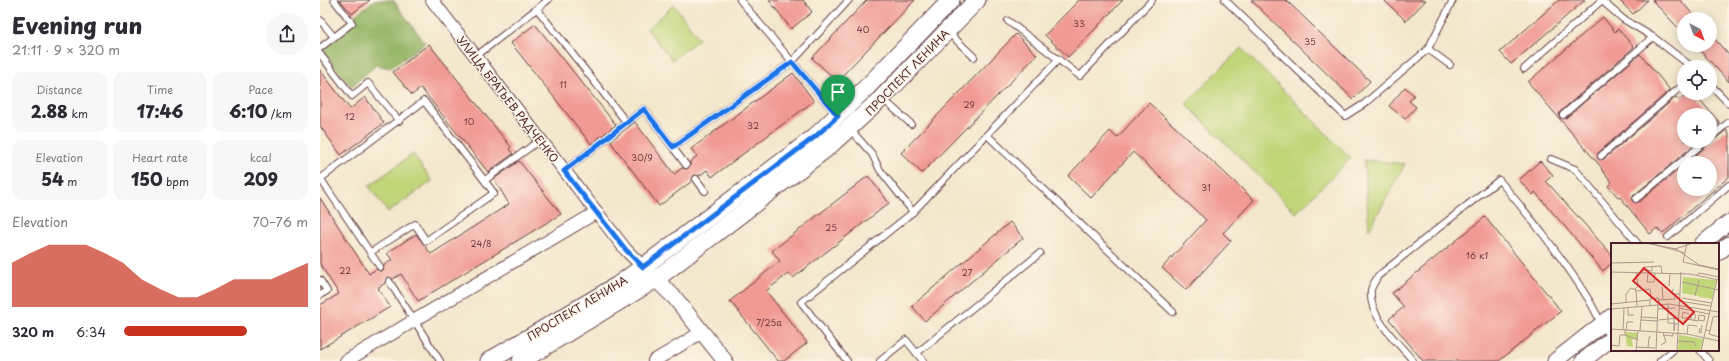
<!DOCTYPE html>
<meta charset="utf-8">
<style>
body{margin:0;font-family:"Playpen Sans",sans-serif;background:#f7f7f7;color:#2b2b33;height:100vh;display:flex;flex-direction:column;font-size:15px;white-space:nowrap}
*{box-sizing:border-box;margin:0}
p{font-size:13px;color:#7c7c81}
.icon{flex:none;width:22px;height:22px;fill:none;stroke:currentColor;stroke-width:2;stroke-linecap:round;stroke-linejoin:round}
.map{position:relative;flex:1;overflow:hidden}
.sheet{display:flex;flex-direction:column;background:#fff;width:320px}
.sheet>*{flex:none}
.needle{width:26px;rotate:139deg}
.buttons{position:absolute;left:1357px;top:12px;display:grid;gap:8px}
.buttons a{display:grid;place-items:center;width:40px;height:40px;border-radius:50%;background:#fff;box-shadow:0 2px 10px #0003;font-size:20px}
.pin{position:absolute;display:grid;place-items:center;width:34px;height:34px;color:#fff;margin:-41px -17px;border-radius:50% 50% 50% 0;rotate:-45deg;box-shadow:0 0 4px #0007}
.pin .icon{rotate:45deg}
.round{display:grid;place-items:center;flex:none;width:42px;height:42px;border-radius:21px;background:#f7f7f7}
.summary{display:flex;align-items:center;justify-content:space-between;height:68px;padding:0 12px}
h1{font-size:22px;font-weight:800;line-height:30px}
.stats{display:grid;grid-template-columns:repeat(3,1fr);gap:6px;height:68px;padding:4px 12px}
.stats div{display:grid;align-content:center;border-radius:10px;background:#f7f7f7;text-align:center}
.stats b{font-size:17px;font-weight:800}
.stats small{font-size:11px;font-weight:400}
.stats p{font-size:11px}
.chart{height:112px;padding:8px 12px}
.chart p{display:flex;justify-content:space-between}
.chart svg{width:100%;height:72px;margin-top:4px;fill:#c8321e;opacity:.7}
ul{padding:0 12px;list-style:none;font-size:13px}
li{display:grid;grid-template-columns:64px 48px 1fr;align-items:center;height:30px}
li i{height:10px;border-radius:5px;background:#c8321e}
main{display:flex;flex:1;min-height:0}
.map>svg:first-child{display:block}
</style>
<main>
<section class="sheet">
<div class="summary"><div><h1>Evening run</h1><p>21:11 · 9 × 320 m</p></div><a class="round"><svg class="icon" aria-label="share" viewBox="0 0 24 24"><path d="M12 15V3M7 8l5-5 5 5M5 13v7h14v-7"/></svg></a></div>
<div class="stats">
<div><p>Distance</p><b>2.88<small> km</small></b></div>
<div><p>Time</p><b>17:46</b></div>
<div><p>Pace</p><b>6:10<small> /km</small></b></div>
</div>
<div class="stats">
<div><p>Elevation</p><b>54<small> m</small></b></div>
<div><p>Heart rate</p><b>150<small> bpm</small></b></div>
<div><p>kcal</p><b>209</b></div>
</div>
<div class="chart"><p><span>Elevation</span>70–76 m</p>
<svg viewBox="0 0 160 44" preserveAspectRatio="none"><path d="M0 44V17L10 11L20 6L30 6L40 6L50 11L60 17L70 27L80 33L90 38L100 38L110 33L120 27L130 27L140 27L150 22L160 17V44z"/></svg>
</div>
<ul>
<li><b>320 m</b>6:34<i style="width:67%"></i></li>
</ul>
</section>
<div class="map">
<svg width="1409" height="361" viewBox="0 0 1409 361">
<rect width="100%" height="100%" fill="#fcf5e5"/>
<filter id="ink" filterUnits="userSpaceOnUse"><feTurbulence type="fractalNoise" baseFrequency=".025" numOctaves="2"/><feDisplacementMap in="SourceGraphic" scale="8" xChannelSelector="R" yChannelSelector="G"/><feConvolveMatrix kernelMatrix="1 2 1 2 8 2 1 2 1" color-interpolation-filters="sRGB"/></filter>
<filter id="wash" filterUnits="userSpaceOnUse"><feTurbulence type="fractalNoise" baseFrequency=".012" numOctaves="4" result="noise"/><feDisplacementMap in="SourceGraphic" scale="16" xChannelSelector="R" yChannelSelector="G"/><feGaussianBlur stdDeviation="0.9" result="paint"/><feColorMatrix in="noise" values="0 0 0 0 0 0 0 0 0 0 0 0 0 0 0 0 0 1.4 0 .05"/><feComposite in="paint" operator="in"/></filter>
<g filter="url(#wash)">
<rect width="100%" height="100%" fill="#f3e7cc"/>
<!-- green -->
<g fill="#c1d679" stroke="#867a52">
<path d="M354,5L379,39L352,60L327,29Z"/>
<path d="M921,48L1031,158L976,213L866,104Z"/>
<path d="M93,154L112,181L68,212L49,186Z"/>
<path d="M1044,160L1085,164L1049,230Z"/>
</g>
<!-- forest -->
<path fill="#98b769" stroke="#716b4a" d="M55,0H73L105,43L71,68L56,65L31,87L2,50L30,27L35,15Z"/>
<g id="blocks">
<!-- building -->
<g fill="#f19a94">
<path d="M20,0H50L32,14Z"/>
<path d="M449,0H483L492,12L471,29Z"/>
<path d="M547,0H595L517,81L492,58Z"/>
<path d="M759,0H803L748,57L725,35Z"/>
<path d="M931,0H966L1050,81L1033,99Z"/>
<path d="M1064,0H1106L1086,21Z"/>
<path d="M1239,0H1265L1191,64L1180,52Z"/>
<path d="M1299,0H1328L1313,14Z"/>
<path d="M1332,0H1360L1377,19H1364V34Z"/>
<path d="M1283,17L1295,32L1298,29L1314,47L1240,112V118H1246L1320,54L1350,90L1278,153V159H1284L1356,97L1359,100L1368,93H1374L1400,123L1390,132V115H1364V141H1379L1313,196V202H1319L1364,165V189H1390V163H1366L1406,130L1409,134V177L1342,234L1337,228L1330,234L1300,197L1299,198L1288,186L1292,182L1281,169L1282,168L1208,82Z"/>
<path d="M215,24L296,125L271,144L191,43Z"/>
<path d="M696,34L717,55L602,173L581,153Z"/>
<path d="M1390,34L1409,55V82L1375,45H1390Z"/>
<path d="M109,44L191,147L189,149L193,154L168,172L101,88L92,95L73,72Z"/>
<path d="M0,70L30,109L45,97L64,123L21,155L0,126Z"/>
<path d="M473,73L494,101L392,177L387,170L379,176L374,175L372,181L339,206L290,141L315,122L354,174L362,168L367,169L370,166V162L377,156L371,149Z"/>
<path d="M1085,87L1094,95L1089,101L1096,107L1085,119L1069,106Z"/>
<path d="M829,103L934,200L903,233L911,241L866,290L842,268L886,220L813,152L771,198L748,176L790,131L797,138Z"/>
<path d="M199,161L241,214L98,301L81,274L73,279L67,277L65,283L58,288L70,307L0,349V305L19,294L0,264V198L49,274L56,269L60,271L63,270L64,265L72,260L67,253L96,234L111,254L189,204L174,179Z"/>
<path d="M1220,161L1233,175L1226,181L1292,255V263L1283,271L1215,192L1213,195L1199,180Z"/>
<path d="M548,176L569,203L473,278L469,273L446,291L487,343L464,361H458L410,301L460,261L452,251Z"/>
<path d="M1165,217L1241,311L1179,361H1103L1069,319L1084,307L1072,293Z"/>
<path d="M690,222L703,238L605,321L592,306Z"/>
</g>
</g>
</g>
<g filter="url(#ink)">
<use href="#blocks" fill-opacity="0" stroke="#633d43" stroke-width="1"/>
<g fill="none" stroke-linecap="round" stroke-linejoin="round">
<!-- service casing -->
<g stroke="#633d43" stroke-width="8">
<g id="service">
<path d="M420,0L517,115"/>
<path d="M905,0L1025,116L1044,104L1108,49L1133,0"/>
<path d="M1281,0L1303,19L1333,37L1372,67"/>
<path d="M217,9L307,123"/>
<path d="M0,20L14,37"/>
<path d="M688,21L760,76L832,0"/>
<path d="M628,32L654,57"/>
<path d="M0,48L32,23L14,0"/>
<path d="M1108,49L1130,65"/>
<path d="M0,54L32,96L48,83L79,121"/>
<path d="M155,57L228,0"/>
<path d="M1204,69L1282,0"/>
<path d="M1390,84L1409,104"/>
<path d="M563,99L591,124"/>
<path d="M1243,115L1333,37"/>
<path d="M530,129L552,154L560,170L593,212"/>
<path d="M667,135L853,312"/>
<path d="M1390,138L1409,122"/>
<path d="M353,147L472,62L529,0"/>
<path d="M1281,156L1364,84"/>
<path d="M1231,159L1255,169L1318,244"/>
<path d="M244,171L324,109L366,165"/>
<path d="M0,178L60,267"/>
<path d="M0,179L104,101L174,193L106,241L95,224L51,252"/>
<path d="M376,179L385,191"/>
<path d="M165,180L220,140"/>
<path d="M1316,199L1386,141"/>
<path d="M1348,237L1409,185"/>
<path d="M0,280L7,291L0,295"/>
<path d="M69,281L120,361"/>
<path d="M1380,350L1389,361"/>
<path d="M597,353L720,253"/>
<path d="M527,361L481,302L593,212L739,59"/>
<path d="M560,361L586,340L603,361"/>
<path d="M1093,361C1078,342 1048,317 1051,290C1052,285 1056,280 1058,276L1179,180C1210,217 1241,255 1267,297C1276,311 1281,325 1291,339"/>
<path d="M1340,361L1353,350"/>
</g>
</g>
<!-- minor casing -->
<g stroke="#633d43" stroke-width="14">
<g id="minor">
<path d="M112,0L306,250L323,267"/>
<path d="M26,361L277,212"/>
<path d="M334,361L382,332"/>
</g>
</g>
<!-- tertiary casing -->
<g stroke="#633d43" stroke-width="17">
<g id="tertiary">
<path d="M1382,244L1409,222"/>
<path d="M1398,253L1409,244"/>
<path d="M323,267L355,298L405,361"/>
<path d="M1235,361L1292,316"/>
<path d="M1263,361L1292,338"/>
</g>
</g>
<!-- secondary casing -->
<g stroke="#633d43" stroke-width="19">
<g id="secondary">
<path d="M169,361L298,285L323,267L496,136L548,86L631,0"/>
<path d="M201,361L336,279L507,148L562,98L657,0"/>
</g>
</g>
<!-- service -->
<use href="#service" stroke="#fff" stroke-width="6"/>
<!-- minor -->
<use href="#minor" stroke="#fff" stroke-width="12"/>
<!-- tertiary -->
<use href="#tertiary" stroke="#fff" stroke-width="15"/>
<!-- secondary -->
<use href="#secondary" stroke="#fff" stroke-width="17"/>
</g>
</g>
<g fill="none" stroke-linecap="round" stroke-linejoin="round" filter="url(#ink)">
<!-- route casing -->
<g stroke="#fff" stroke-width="8">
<path id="route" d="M472,62L518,116L496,136L323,267L306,250L244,171L324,109L353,147Z"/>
</g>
<!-- route -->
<use href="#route" stroke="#1a73e8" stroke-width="5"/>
</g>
<g text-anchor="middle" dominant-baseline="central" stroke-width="3" stroke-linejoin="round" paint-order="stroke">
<!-- number labels -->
<g font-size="9" fill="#743e45">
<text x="759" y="23">33</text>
<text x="543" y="29">40</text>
<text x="990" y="41">35</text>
<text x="243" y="84">11</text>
<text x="649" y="104">29</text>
<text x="30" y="116">12</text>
<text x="149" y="121">10</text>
<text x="433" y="125">32</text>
<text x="322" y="157">30/9</text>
<text x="886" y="187">31</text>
<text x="511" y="227">25</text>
<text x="161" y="243">24/8</text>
<text x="1157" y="255">16 к1</text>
<text x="25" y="270">22</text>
<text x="647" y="272">27</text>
<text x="449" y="322">7/25а</text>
</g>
<!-- street labels -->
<g font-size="11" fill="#4a1f2b" stroke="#fcf5e5">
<text transform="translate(587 72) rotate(-46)">ПРОСПЕКТ ЛЕНИНА</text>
<text transform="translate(188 99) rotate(52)">УЛИЦА БРАТЬЕВ РАДЧЕНКО</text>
<text transform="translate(257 308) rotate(-31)">ПРОСПЕКТ ЛЕНИНА</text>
</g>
</g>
<!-- overview -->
<g transform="translate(1291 243)">
<rect width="108" height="108" fill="#f3e7cc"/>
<path d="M72,34L105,37L101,56L89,54L88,56V53L71,50ZM14,89L27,90L26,96H21L22,104L16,103ZM68,92L92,96L89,108H67Z" fill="#c1d679"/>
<path fill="none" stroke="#af978c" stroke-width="1" d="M34,0L65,6L88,22L108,26M38,0L74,10M76,0L72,19L108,27M64,6L82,0M0,20L43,19M34,24L50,23L51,30M33,27L41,28V24M0,29L79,31L108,37M37,30L36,39H43L44,30M86,32L88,30L108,34M71,39L108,47M58,43L59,31M51,44L52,56M24,46L27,43L25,29M62,46L61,51H69M25,47L26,63M84,53L88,37M71,55L100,60M39,56L47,55L48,59M47,57L64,56V51M68,58L100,63M15,59V51L20,45L27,48L39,46L40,56M0,61L39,57V62M17,65V72H23M68,65L98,71M0,66L58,61L108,69M47,66L64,65M30,74L47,75M63,74V88L64,81M77,75H71L72,69L78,71M76,76L87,78L88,72M30,77L47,78M47,77L68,75M57,77V61M57,77V80L68,81M80,77V71L85,72L83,78M87,77L93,78L94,73L88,72M89,85L88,89L90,90L91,82M0,86L76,91L108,98M12,87L13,65M15,87L16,79H22M95,87L99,88L98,91L108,94M29,88L31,64M99,88L102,74L108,73M76,91L77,82L86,83M14,92L27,97M52,92L62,93V90M67,98L83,99L85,103M0,102L8,103L9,92H14V87M50,102L55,99L52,90M25,104L44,105M37,105L38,94H40M25,107L27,88M45,108L47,61M66,108L70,29M90,108L106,36"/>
<path fill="#d62828" fill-opacity="0.15" stroke="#d62828" stroke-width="2" d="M33,25L83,69L72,81L22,38Z"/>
<rect width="108" height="108" fill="none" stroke="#4a1f2b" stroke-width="2"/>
</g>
</svg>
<div class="buttons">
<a><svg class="needle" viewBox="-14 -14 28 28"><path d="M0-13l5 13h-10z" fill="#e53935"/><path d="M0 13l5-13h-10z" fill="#7c7c81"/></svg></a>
<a><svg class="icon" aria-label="locate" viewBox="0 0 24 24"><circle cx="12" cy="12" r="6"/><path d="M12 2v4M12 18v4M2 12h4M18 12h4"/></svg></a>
<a>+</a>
<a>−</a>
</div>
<div class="pin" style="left:518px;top:116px;background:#1e9e55"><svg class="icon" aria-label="arrive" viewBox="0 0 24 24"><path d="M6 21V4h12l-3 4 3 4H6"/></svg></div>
</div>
</main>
